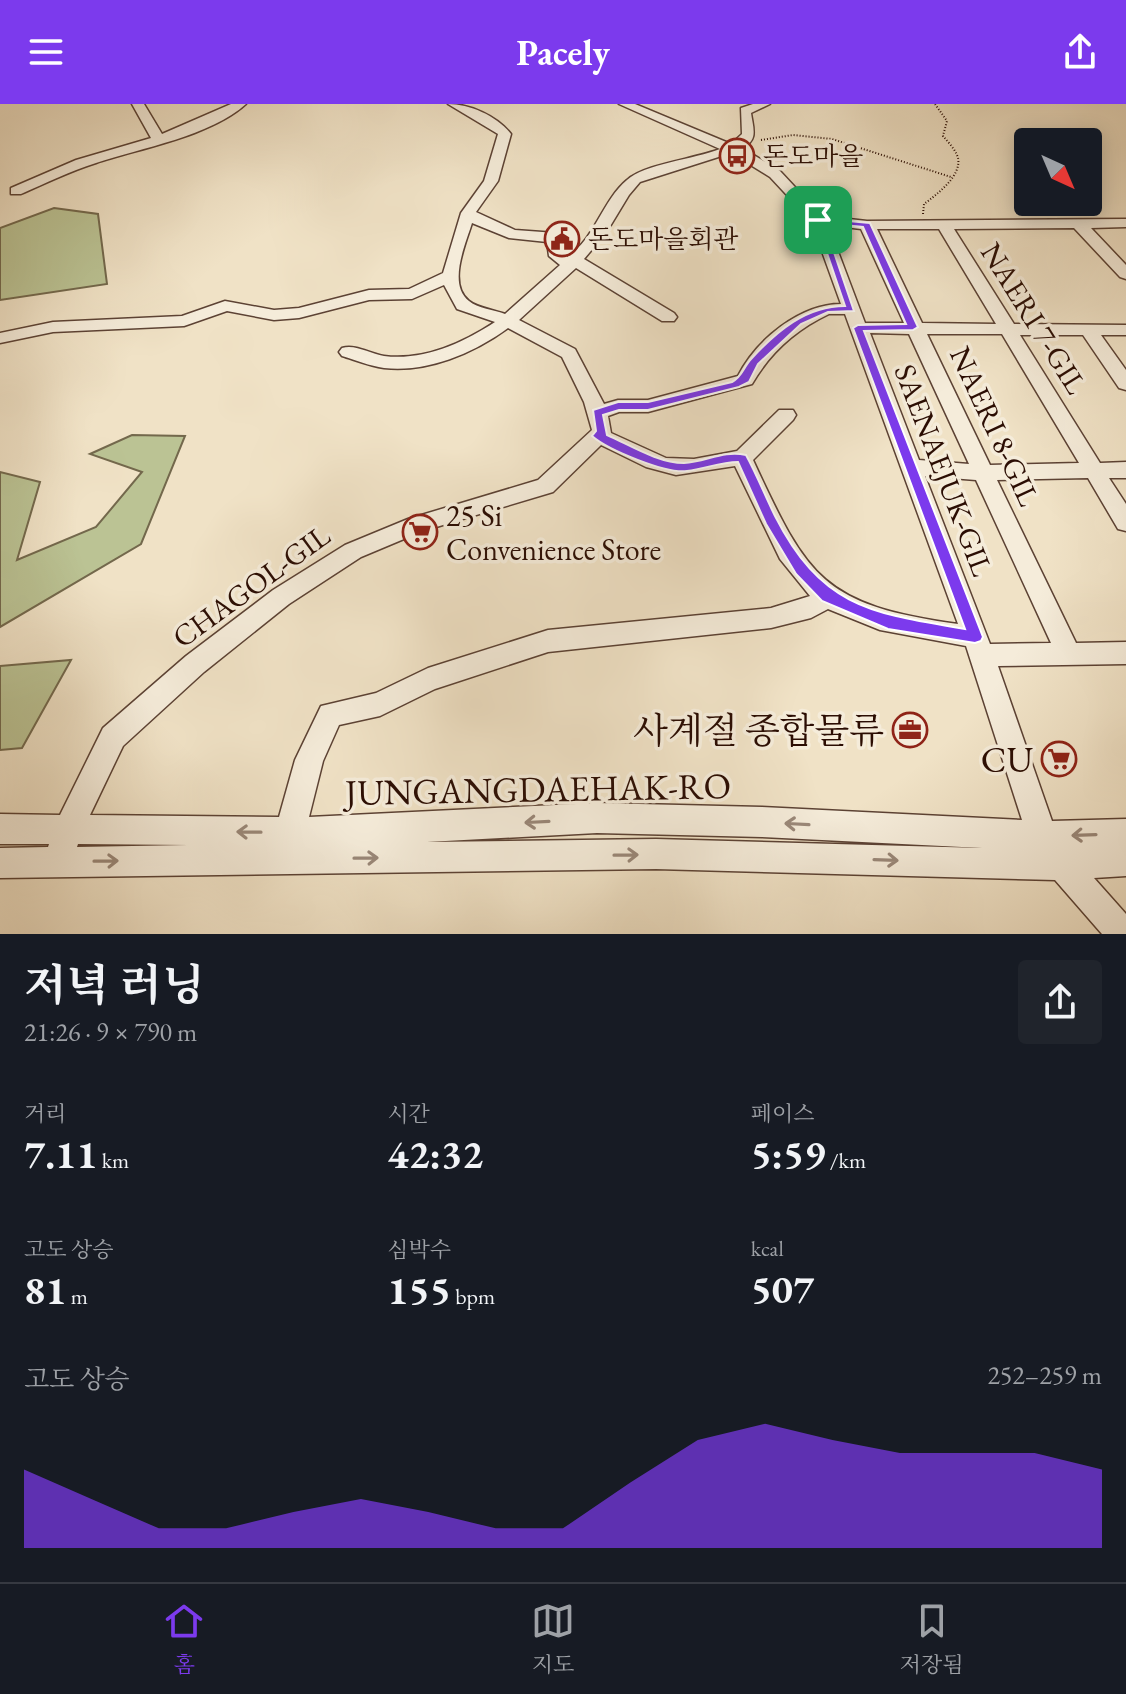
<!DOCTYPE html>
<html lang="ko">
<meta charset="utf-8">
<style>
body{margin:0;font-family:"EB Garamond","Noto Serif KR",serif;background:#20242c;color:#f1f3f6;height:100vh;display:flex;flex-direction:column;font-size:30px;white-space:nowrap}
*{box-sizing:border-box;margin:0}
p{font-size:26px;color:#9ea1a6}
.icon{flex:none;width:44px;height:44px;fill:none;stroke:currentColor;stroke-width:2;stroke-linecap:round;stroke-linejoin:round}
.map{position:relative;height:830px;overflow:hidden}
.drawer{display:flex;flex-direction:column;background:#171b24;flex:1}
.drawer>*{flex:none}
.needle{width:52px;rotate:136deg}
.fabs{position:absolute;left:1014px;top:24px;display:grid;gap:16px}
.fabs a{display:grid;place-items:center;width:88px;height:88px;border-radius:8px;background:#171b24;box-shadow:0 4px 20px #0003;font-size:40px}
.pin{position:absolute;display:grid;place-items:center;width:68px;height:68px;color:#fff;margin:-34px;border-radius:16px;box-shadow:0 4px 12px #0006}
.round{display:grid;place-items:center;flex:none;width:84px;height:84px;border-radius:8px;background:#20242c}
.head{display:flex;align-items:center;justify-content:space-between;height:136px;padding:0 24px}
h1{font-size:44px;font-weight:700;line-height:60px}
.stats{display:grid;grid-template-columns:repeat(3,1fr);gap:12px;height:136px;padding:8px 24px}
.stats div{display:grid;align-content:center}
.stats b{font-size:40px;font-weight:700}
.stats small{font-size:22px;font-weight:400}
.stats p{font-size:22px}
.chart{height:224px;padding:16px 24px}
.chart p{display:flex;justify-content:space-between}
.chart svg{width:100%;height:144px;margin-top:8px;fill:#7c3aed;opacity:.7}
header{display:flex;justify-content:space-between;align-items:center;height:104px;padding:0 24px;background:#7c3aed;color:#fff;font-size:36px;font-weight:700}
.tabs{display:flex;justify-content:space-around;align-items:center;height:112px;border-top:2px solid #363941;background:#171b24;font-size:22px;color:#9ea1a6}
.tabs a{display:grid;justify-items:center;gap:4px}
.tabs .selected{color:#7c3aed}
.map>svg:first-child{display:block}
</style>
<header><svg class="icon" aria-label="menu" viewBox="0 0 24 24"><path d="M4 6h16M4 12h16M4 18h16"/></svg>Pacely<svg class="icon" aria-label="share" viewBox="0 0 24 24"><path d="M12 15V3M7 8l5-5 5 5M5 13v7h14v-7"/></svg></header>
<div class="map">
<svg width="1126" height="830" viewBox="0 0 1126 830">
<rect width="100%" height="100%" fill="#f0e2c6"/>
<filter id="stains"><feTurbulence type="fractalNoise" baseFrequency=".0025" numOctaves="4"/><feColorMatrix values="0 0 0 0 .2 0 0 0 0 .09 0 0 0 0 .02 0 0 0 .5 -.17"/></filter>
<radialGradient id="worn" r=".72"><stop offset=".6" stop-color="#630" stop-opacity="0"/><stop offset="1" stop-color="#630" stop-opacity=".3"/></radialGradient>
<!-- green -->
<g fill="#bbc394" stroke="#73684c" stroke-width="2">
<path d="M54,104L98,110L107,180L0,196V124Z"/>
<path d="M132,331L185,332L141,440L0,523V368L40,378L17,456L96,423L142,368L90,350Z"/>
<path d="M71,556L22,644L0,646V562Z"/>
</g>
<g fill="none" stroke-linecap="round" stroke-linejoin="round">
<!-- minor casing -->
<g stroke="#5c4234" stroke-width="3">
<g id="minor">
<path d="M132,0H144L162,30L231,0H246C211,32 141,44 96,59C70,67 46,79 21,90H11V84L76,56L151,34Z"/>
<path d="M448,0C470,0 497,12 511,30L498,77L476,108L515,126L570,130V136L563,138L567,153C595,135 602,97 627,76C644,60 695,55 720,45L619,0H635L731,40L742,30L741,4L753,0H770L751,9C753,24 759,36 742,44L780,67L822,112L867,117L1126,115V123L1091,124L1126,161V175L1120,173L1074,124L954,125L1014,220L1126,221V231H1101L1126,266V286L1119,284L1083,231H1020L1100,359L1126,358V374H1109L1126,400V427L1118,425L1088,374L997,376L1076,539L1126,538V560L998,562L1052,717L1126,715V772L1094,774L1126,810V830H1102L1055,776L656,765L0,774V744L48,743L49,740H0V710L60,711L103,624L186,552L273,486L345,441L408,415L538,376L592,326L584,298L562,253L508,224C474,249 427,269 384,264C370,262 355,256 342,252L339,248L342,244C356,240 370,250 384,252C423,257 463,239 495,218L457,205L444,181L412,195L369,196L299,214L274,216L227,207L184,222L53,228L0,239V229L53,218L182,212L225,197L274,206L299,204L369,186L409,185L443,169L461,109L484,77L498,30ZM731,49L770,73L811,117L841,200C800,200 756,236 738,272L648,296H618L604,300L575,245L519,216L576,164L662,217H674L677,213L674,209L584,155L606,129L629,91L640,78ZM472,119L509,134L547,138L549,152L560,161L505,210C495,206 477,204 469,197C447,180 466,139 472,119ZM828,121L861,125L904,219H865ZM877,125H939L996,220L922,219ZM829,210H845L958,520C823,501 808,475 753,356L793,316L796,311L793,306H779L737,347L694,355L666,354L611,329L608,312L619,308H648L752,280C770,249 795,226 829,210ZM870,229L909,230L969,360L919,356ZM927,230H1002L1079,359L990,361ZM601,341L646,363L676,371L735,362L780,455L810,492L771,504L548,526L428,564L376,589L321,602L295,656L279,713L90,711L123,642L204,568L289,500L361,453L423,427L553,388ZM925,372L976,376L1051,539L990,540ZM828,505L880,526L966,542L1022,716L762,703L597,699L309,713L323,657L339,621L380,612L435,585L548,548L771,524L811,514ZM597,729L762,733L982,744L656,735L427,738ZM78,740L188,741L77,743Z"/>
</g>
</g>
<!-- path -->
<g stroke="#2b0d03" stroke-width="2" stroke-dasharray="1 2" stroke-linecap="butt">
<path d="M761,36L793,31L832,35L951,73"/>
<path d="M923,110L924,100C936,91 962,72 958,54C956,46 948,38 943,32L947,17L935,0"/>
</g>
<!-- minor -->
<use href="#minor" fill="#f5ecda" fill-rule="evenodd"/>
</g>
<!-- one-way arrows -->
<defs><path id="oneway-shaft" d="M-6 0H5M1.5-3L5.5 0L1.5 3" fill="none" stroke-width="1.6" stroke-linecap="round" stroke-linejoin="round" transform="scale(2)"/></defs>
<g stroke="#9a8879">
<use href="#oneway-shaft" transform="translate(537 718) rotate(177)"/>
<use href="#oneway-shaft" transform="translate(797 720) rotate(-177)"/>
<use href="#oneway-shaft" transform="translate(249 728) rotate(-179)"/>
<use href="#oneway-shaft" transform="translate(1084 731) rotate(178)"/>
<use href="#oneway-shaft" transform="translate(626 751) rotate(-1)"/>
<use href="#oneway-shaft" transform="translate(366 754) rotate(-1)"/>
<use href="#oneway-shaft" transform="translate(886 756) rotate(2)"/>
<use href="#oneway-shaft" transform="translate(106 757) rotate(-1)"/>
</g>
<!-- route -->
<path fill="#7c3aed" stroke="#fff" stroke-width="2" fill-rule="evenodd" d="M815,114L870,119L918,223L913,226L864,227L983,533L981,537L975,539L888,525L822,497L796,470L766,420L738,358C720,358 705,365 687,367C666,370 608,346 592,332L596,327L593,306L618,298H648L732,278C743,272 743,263 752,254C777,227 806,202 845,202ZM824,119L863,123L906,220L858,221L853,224L965,525C871,509 822,504 775,412C765,392 757,371 746,351C723,346 706,358 684,359C658,359 630,341 607,331L603,311L619,306H648L739,283L749,278L758,260L801,220L828,208L854,207Z"/>
<!-- icons -->
<defs>
<g id="bus-ring" transform="scale(1.8)"><circle r="9.5" fill="#f5ecda" stroke="#8f2418" stroke-width="1.5"/><path d="M-5-6H5V4H4V6H2V4H-2V6H-4V4H-5ZM-3.5-4V0h7V-4ZM-3.5 1.2v1.5H-2V1.2ZM2 1.2v1.5H3.5V1.2Z" fill="#8f2418"/></g>
<g id="civic-ring" transform="scale(1.8)"><circle r="9.5" fill="#f5ecda" stroke="#8f2418" stroke-width="1.5"/><path d="M-.6-6.5H3V-4.5H.6V-3L4-1V1h2V6H-6V1h2V-1L-.6-3ZM-1.2 2.5V6h2.4V2.5Z" fill="#8f2418"/></g>
<g id="supermarket-ring" transform="scale(1.8)"><circle r="9.5" fill="#f5ecda" stroke="#8f2418" stroke-width="1.5"/><path d="M-6-5.5h2.5l.6 2H6L4.5 2H-2.5L-4.4-4H-6ZM-1.5 3.2a1.3 1.3 0 1 0 .1 0ZM3 3.2a1.3 1.3 0 1 0 .1 0Z" fill="#8f2418"/></g>
<g id="office-ring" transform="scale(1.8)"><circle r="9.5" fill="#f5ecda" stroke="#8f2418" stroke-width="1.5"/><path d="M-6-3h4V-5.5h4V-3h4V5H-6ZM-1-4.5V-3h2v-1.5ZM-6 0V1H6V0Z" fill="#8f2418"/></g>
</defs>
<g fill-rule="evenodd">
<use href="#bus-ring" x="737" y="52"/>
<use href="#civic-ring" x="562" y="135"/>
<use href="#supermarket-ring" x="420" y="428"/>
<use href="#office-ring" x="910" y="626"/>
<use href="#supermarket-ring" x="1059" y="655"/>
</g>
<g text-anchor="middle" dominant-baseline="central" stroke-width="7" stroke-linejoin="round" paint-order="stroke">
<!-- far-poi labels -->
<g font-size="26" fill="#2b0d03" stroke="#f5ecda" text-anchor="start">
<text x="763" y="52">돈도마을</text>
<text x="588" y="135">돈도마을회관</text>
</g>
<!-- street labels -->
<g font-size="30" fill="#2b0d03" stroke="#f5ecda">
<text transform="translate(1034 214) rotate(58)">NAERI 7-GIL</text>
<text transform="translate(995 322) rotate(65)">NAERI 8-GIL</text>
<text transform="translate(944 366) rotate(69)">SAENAEJUK-GIL</text>
<text transform="translate(251 482) rotate(-36)">CHAGOL-GIL</text>
</g>
<!-- poi labels -->
<g font-size="30" fill="#2b0d03" stroke="#f5ecda" text-anchor="start">
<text x="446" y="411">25 Si<tspan x="446" dy="34">Convenience Store</tspan></text>
</g>
<!-- near-poi labels -->
<g font-size="36" fill="#2b0d03" stroke="#f5ecda" text-anchor="end">
<text x="884" y="626">사계절 종합물류</text>
<text x="1033" y="655">CU</text>
</g>
<!-- near-street labels -->
<g font-size="36" fill="#2b0d03" stroke="#f5ecda">
<text transform="translate(538 685) rotate(-1)">JUNGANGDAEHAK-RO</text>
</g>
</g>
<rect width="100%" height="100%" filter="url(#stains)"/>
<rect width="100%" height="100%" fill="url(#worn)"/>
</svg>
<div class="fabs">
<a><svg class="needle" viewBox="-14 -14 28 28"><path d="M0-13l5 13h-10z" fill="#e53935"/><path d="M0 13l5-13h-10z" fill="#9ea1a6"/></svg></a>
</div>
<div class="pin" style="left:818px;top:116px;background:#1e9e55"><svg class="icon" aria-label="arrive" viewBox="0 0 24 24"><path d="M6 21V4h12l-3 4 3 4H6"/></svg></div>
</div>
<section class="drawer">
<div class="head"><div><h1>저녁 러닝</h1><p>21:26 · 9 × 790 m</p></div><a class="round"><svg class="icon" aria-label="share" viewBox="0 0 24 24"><path d="M12 15V3M7 8l5-5 5 5M5 13v7h14v-7"/></svg></a></div>
<div class="stats">
<div><p>거리</p><b>7.11<small> km</small></b></div>
<div><p>시간</p><b>42:32</b></div>
<div><p>페이스</p><b>5:59<small> /km</small></b></div>
</div>
<div class="stats">
<div><p>고도 상승</p><b>81<small> m</small></b></div>
<div><p>심박수</p><b>155<small> bpm</small></b></div>
<div><p>kcal</p><b>507</b></div>
</div>
<div class="chart"><p><span>고도 상승</span>252–259 m</p>
<svg viewBox="0 0 160 44" preserveAspectRatio="none"><path d="M0 44V20L10 29L20 38L30 38L40 33L50 29L60 33L70 38L80 38L90 24L100 11L110 6L120 11L130 15L140 15L150 15L160 20V44z"/></svg>
</div>
</section>
<nav class="tabs">
<a class="selected"><svg class="icon" aria-label="home" viewBox="0 0 24 24"><path d="M3 11l9-7 9 7M6 9v11h12V9"/></svg>홈</a>
<a><svg class="icon" aria-label="map" viewBox="0 0 24 24"><path d="M3 6l6-2 6 2 6-2v14l-6 2-6-2-6 2zM9 4v14M15 6v14"/></svg>지도</a>
<a><svg class="icon" aria-label="saved" viewBox="0 0 24 24"><path d="M7 4h10v16l-5-4-5 4z"/></svg>저장됨</a>
</nav>
